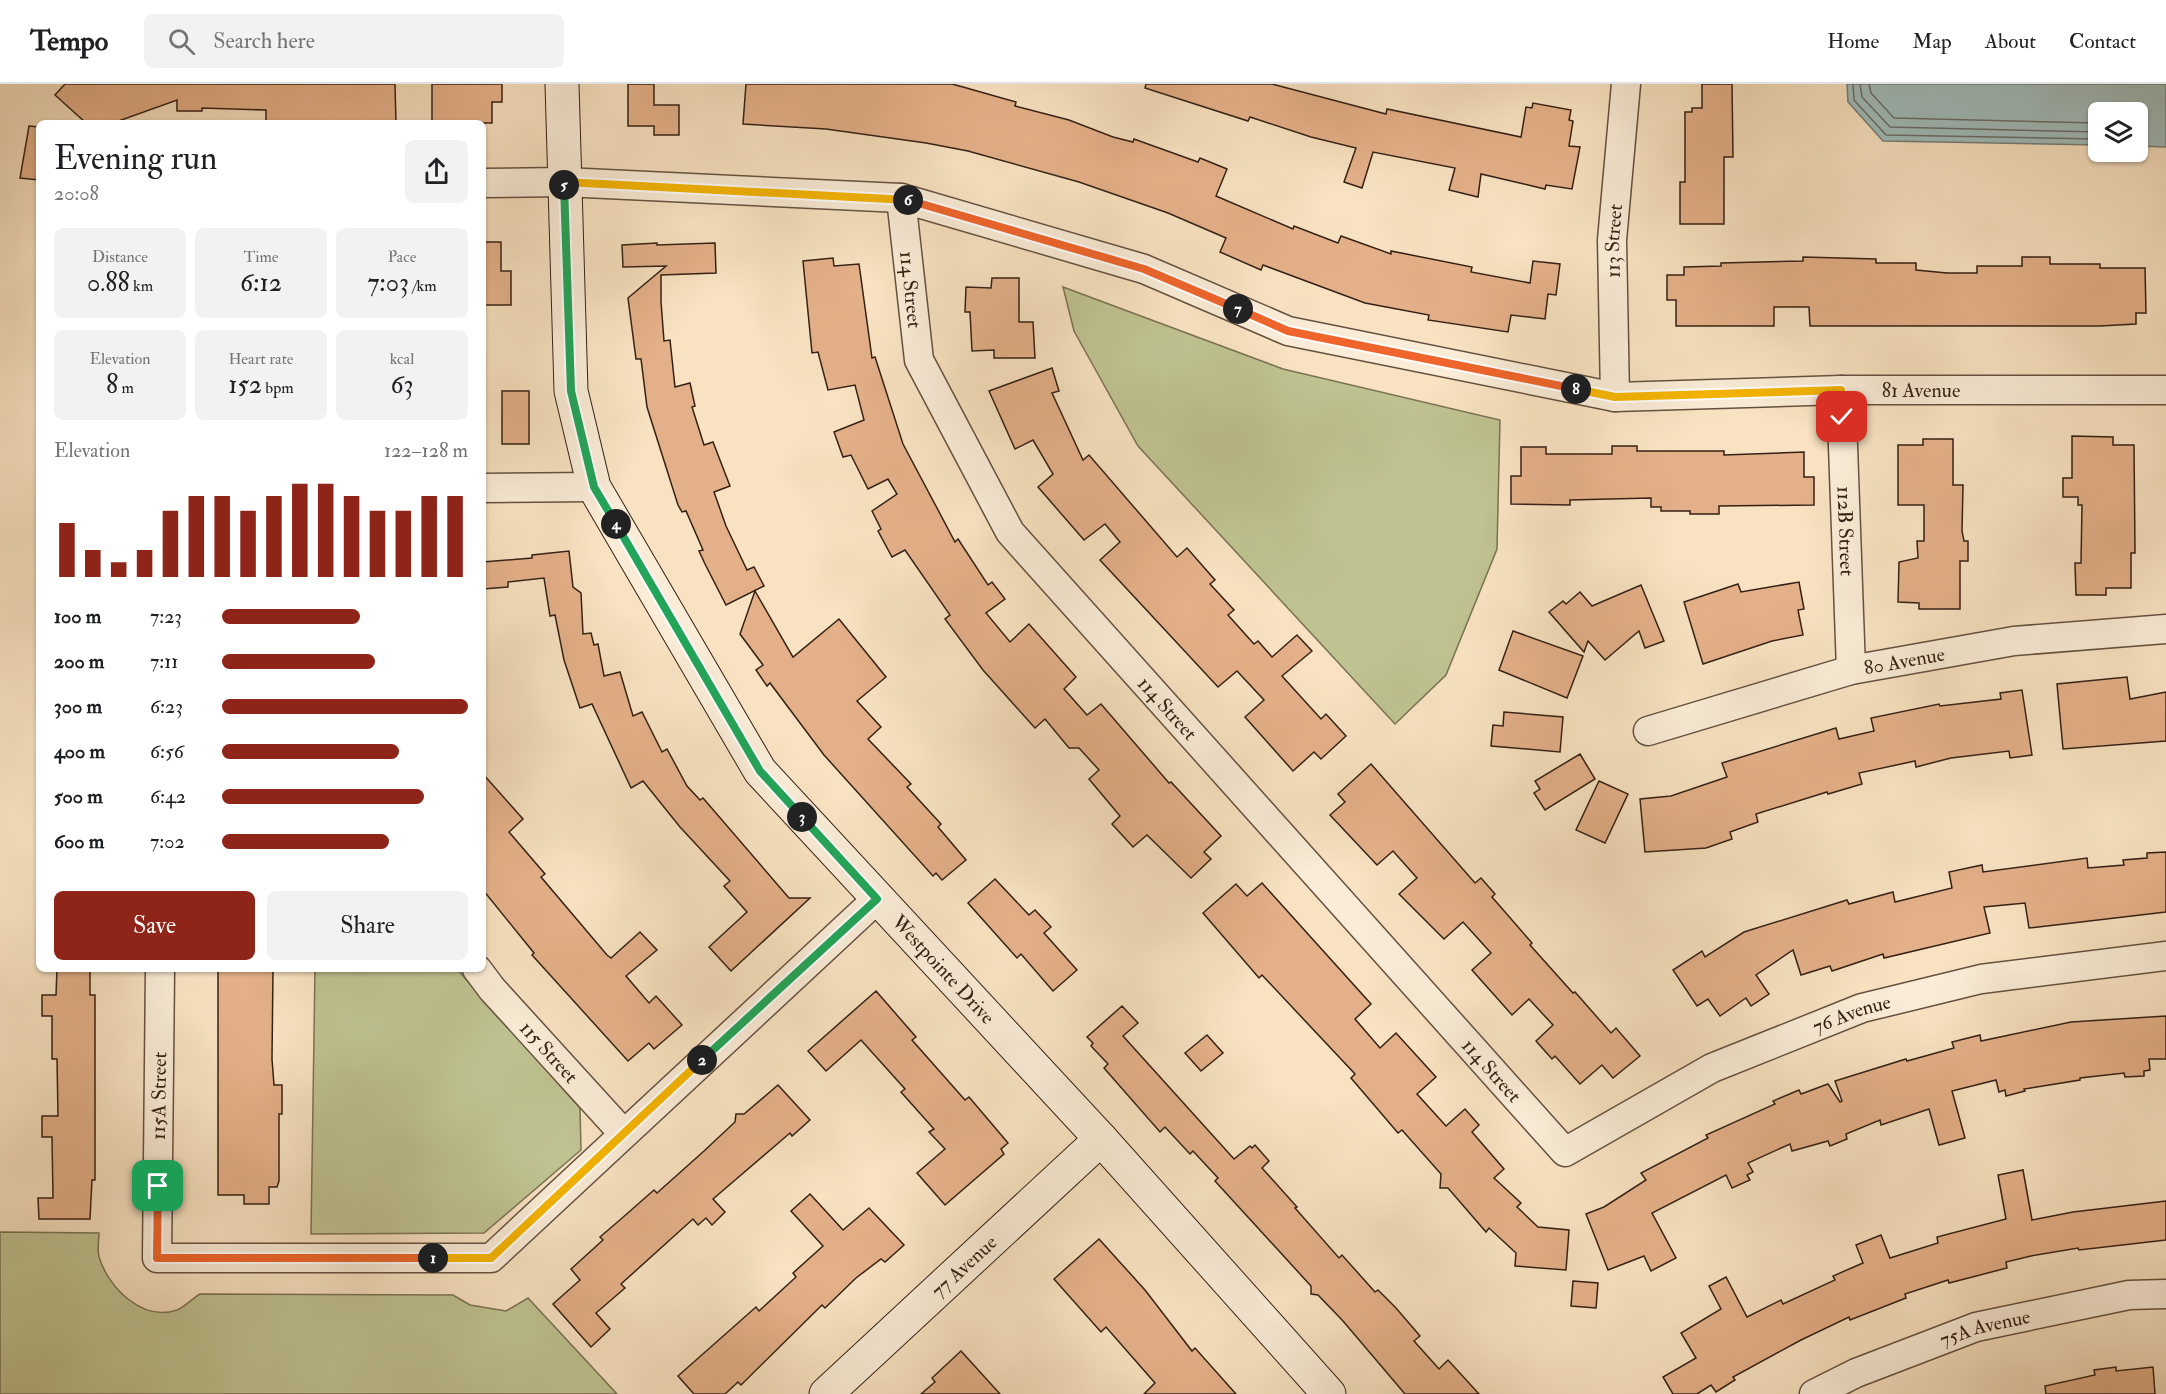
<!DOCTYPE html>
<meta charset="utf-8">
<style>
body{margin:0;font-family:"IM FELL Double Pica",serif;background:#f2f2f2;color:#202124;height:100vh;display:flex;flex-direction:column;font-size:22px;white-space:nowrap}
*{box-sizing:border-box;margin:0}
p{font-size:20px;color:#757577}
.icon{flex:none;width:33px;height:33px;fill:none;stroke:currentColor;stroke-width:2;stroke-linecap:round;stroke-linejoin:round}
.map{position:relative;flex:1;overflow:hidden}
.drawer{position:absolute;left:36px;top:36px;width:450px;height:852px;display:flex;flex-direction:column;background:#fff;border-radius:9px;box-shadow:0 2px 4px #0004}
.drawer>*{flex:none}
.tools{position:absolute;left:2088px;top:18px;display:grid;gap:12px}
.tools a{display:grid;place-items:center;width:60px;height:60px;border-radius:9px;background:#fff;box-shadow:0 2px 4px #0004;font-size:30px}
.pin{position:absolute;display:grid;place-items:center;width:51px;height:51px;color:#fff;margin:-26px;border-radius:12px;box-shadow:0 3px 9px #0006}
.km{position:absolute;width:30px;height:30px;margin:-15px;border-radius:50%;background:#222;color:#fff;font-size:16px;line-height:30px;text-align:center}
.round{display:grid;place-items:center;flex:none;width:63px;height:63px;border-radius:9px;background:#f2f2f2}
.head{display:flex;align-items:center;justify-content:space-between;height:102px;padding:0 18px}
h1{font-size:33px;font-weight:600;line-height:45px}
.stats{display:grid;grid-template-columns:repeat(3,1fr);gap:9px;height:102px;padding:6px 18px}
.stats div{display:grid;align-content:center;border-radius:9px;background:#f2f2f2;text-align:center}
.stats b{font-size:26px;font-weight:600}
.stats small{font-size:16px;font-weight:400}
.stats p{font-size:16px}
.chart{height:168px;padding:12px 18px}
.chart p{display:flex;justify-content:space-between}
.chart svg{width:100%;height:108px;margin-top:6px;stroke:#8f2418;stroke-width:6}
.cta{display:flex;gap:12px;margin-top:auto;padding:12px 18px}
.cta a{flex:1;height:69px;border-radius:9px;background:#8f2418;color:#fff;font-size:24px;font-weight:600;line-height:69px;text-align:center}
.cta a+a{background:#f2f2f2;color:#202124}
ul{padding:0 18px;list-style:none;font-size:20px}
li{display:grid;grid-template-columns:96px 72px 1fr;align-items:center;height:45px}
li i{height:15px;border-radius:8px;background:#8f2418}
header{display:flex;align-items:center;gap:36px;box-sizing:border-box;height:84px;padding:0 30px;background:#fff;border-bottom:2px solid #e0e0e0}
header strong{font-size:28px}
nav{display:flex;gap:33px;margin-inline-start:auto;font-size:21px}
.search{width:420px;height:54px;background:#f2f2f2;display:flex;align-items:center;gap:15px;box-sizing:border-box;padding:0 21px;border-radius:9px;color:#757577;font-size:22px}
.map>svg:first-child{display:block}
</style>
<header>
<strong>Tempo</strong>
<div class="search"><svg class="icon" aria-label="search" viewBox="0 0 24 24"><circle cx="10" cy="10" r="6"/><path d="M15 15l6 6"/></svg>Search here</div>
<nav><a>Home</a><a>Map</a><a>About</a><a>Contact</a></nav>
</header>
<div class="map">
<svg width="2166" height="1310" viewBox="0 0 2166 1310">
<rect width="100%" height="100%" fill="#f8e2c1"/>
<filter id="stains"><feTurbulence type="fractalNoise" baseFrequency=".00333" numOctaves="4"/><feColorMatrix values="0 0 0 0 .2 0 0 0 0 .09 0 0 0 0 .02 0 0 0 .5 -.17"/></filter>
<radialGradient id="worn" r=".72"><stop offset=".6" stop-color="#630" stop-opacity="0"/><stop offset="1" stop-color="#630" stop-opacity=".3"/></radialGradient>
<!-- green -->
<g fill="#bfc391" stroke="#7a7253" stroke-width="1.5">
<path d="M1063,203L1283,285L1500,336L1497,465L1446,591L1395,640L1138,362L1074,247Z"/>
<path d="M315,885H457L580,1024L581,1066L484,1149L311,1150Z"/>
<path d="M0,1148L99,1149C99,1157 97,1165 99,1173C108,1203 142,1238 177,1226C185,1223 193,1214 200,1210L453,1211L470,1221L506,1227L528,1214L617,1310H0Z"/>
</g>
<!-- water -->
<path fill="#a0bcbb" stroke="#757e79" stroke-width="1.5" d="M1847,0H2166V63L2138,62V28H2098V61L1883,57L1848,18Z"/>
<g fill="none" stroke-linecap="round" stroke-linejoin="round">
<!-- shore -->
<g stroke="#6a6e68" stroke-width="1.5">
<path d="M1853,0L1854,16L1886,51L2098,55"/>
<path d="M1860,0L1862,13L1890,43L2098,48"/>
<path d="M1869,0L1871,9L1894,34L2098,39"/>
</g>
</g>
<!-- building -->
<g fill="#e4b089" stroke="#342115" stroke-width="1.5">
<path d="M65,0H395L396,39H266V26L202,24V27H177V16L113,39H86L55,11Z"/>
<path d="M432,0H502V18H492V39H432Z"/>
<path d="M628,0H654V21H679V51H654V42H628Z"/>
<path d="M746,0H952L963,3L1016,18L1015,22L1069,36L1113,53L1133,58L1134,55L1198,78L1200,74L1227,85L1216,112L1293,145L1294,142L1338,159L1341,152L1391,170V167L1472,183L1471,188L1530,199L1533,177L1560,180L1556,211L1548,210L1545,235L1511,231L1508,248L1428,236L1429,231L1365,219L1263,181L1261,186L1220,168L1226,154L1168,129L1079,98L968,67L926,59L826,45L743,40Z"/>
<path d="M1146,0H1272L1386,30L1387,25L1521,53L1526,23L1532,24L1533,19L1571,26L1569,36L1573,37L1569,62L1580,63L1572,105L1546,101L1545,105L1481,90L1478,113L1449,106L1455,84L1373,68L1362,104L1344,98L1356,64L1311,53L1250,33L1248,37L1145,4Z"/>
<path d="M1702,0H1732L1733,73H1724V140H1680V98H1685V28H1692V24H1702Z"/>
<path d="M29,42L39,43V96L20,94Z"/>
<path d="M483,158H501V187H511V221H483Z"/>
<path d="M657,159V161L715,159L716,189L661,191V218L664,257L670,256L675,303L690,299L695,322L692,323L704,361L713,358L730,402L714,408L726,442L747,486L754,483L764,502L726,521L705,480L699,467L703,466L686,427L682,428L678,421L647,323L641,275H636L628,214L666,182L623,183L622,161Z"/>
<path d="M1803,173L1876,175V179H1916V186L1947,189H1977V182H2022V173H2050V180H2100V184H2145L2146,229H2136V240L2100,242H1810L1809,223H1774V242H1676V216H1667V191H1684V183L1721,182V179L1803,177Z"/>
<path d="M833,174L834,182L859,180L872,274L875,273L903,360L955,458L958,455L988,501L992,498L1005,515L986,529L1010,558L1029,540L1076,593L1064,605L1087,631L1101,620L1169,699L1171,698L1221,752L1204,768L1211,775L1191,794L1147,751L1133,763L1112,740L1120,732L1089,695L1099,686L1079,664H1069L1045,635L1035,644L983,586L945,535L950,531L905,466L892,473L878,447L881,445L872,427L897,410L888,395L868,405L851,371L843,373L834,348L864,336L855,301L828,306L818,268L812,269L803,177Z"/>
<path d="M992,194H1019V238H1033L1035,274H994V266L972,267L970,228H965L966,203L991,204Z"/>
<path d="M1052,284L1059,307L1052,309L1083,376L1089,371L1177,473L1187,464L1215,496L1210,500L1234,526L1228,531L1254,560L1258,557L1272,573L1297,551L1312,567L1282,592L1321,635L1326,630L1346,652L1321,675L1314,668L1293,687L1245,633L1264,616L1237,587L1218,603L1100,476L1120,458L1105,440L1084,456L1038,403L1053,390L1033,356L1015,365L989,307Z"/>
<rect x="502" y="307" width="27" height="53"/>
<path d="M2072,352L2113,353V361H2134L2135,469H2131V504H2106V511H2076L2075,479H2081L2082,421H2078V413H2063V394H2072Z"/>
<path d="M1923,355H1953V401H1963L1962,447L1964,457H1968V477H1960V525H1919V519L1898,518L1899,478L1918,474L1917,457H1924V421H1898V361H1923Z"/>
<path d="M1612,362H1637V367H1724V371L1804,368V393H1814V421L1719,422V430H1690V427H1661V423H1651V414L1570,416V421L1511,420V392H1521V363H1546V370H1612Z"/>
<path d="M569,467L573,503L581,509L583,550L591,549L594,561L598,560L604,592L620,588L633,632L642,628L662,668L667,665L687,702L700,716L703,714L789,814H810L731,887L709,863L747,828L724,802L730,797L680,743L643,697L631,704L592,620L580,624L564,576L555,531L550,532L544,494L508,498V503L483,505V478L532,474V471Z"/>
<path d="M1799,498L1804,525L1798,526L1803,551L1772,557L1703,580L1684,518L1738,500L1741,508Z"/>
<path d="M1641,501L1664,557L1645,564L1639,547L1605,576L1588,557L1584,568L1549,528L1563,517L1566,520L1580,508L1592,522Z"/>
<path d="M755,507L793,573L839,535L886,593L857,617L881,643L868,655L911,700L907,703L941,740L938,743L966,776L942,796L936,789L933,792L824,671L770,599L767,602L756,586L763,581L740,550Z"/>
<path d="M1513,547L1583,572L1567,614L1499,586Z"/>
<path d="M2127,593L2130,615L2166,608V657L2063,665L2057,600Z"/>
<path d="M2022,606L2032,671L2010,674L2009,667L1951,674L1916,683L1915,677L1859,689L1862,700L1828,710L1827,708L1756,730L1758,738L1730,748L1732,755L1706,764L1645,768L1640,715L1671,712L1727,693L1722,679L1836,644L1839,655L1874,647L1871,634L1939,620L1940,622L2001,615L2000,609Z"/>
<path d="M1504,628L1563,633L1560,668L1491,662L1493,641L1503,642Z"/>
<path d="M1580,670L1595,695L1545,726L1534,709L1540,705L1535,697Z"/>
<path d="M1371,680L1475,799L1481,794L1495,810L1492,813L1532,859L1530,861L1573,909L1575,908L1611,949L1616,944L1640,972L1613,994L1602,981L1580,1000L1555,972L1552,975L1536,957L1553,941L1529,915L1512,931L1472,886L1491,869L1463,838L1444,855L1399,810L1417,794L1393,767L1377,781L1330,731L1345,718L1338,710Z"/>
<path d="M483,690L523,735L509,748L545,790L541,793L607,871L611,874L640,848L657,866L626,892L649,919L656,912L682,941L654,965L649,959L628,977L532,871L534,869L483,806Z"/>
<path d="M1599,697L1628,710L1605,759L1576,746Z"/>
<path d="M2166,768V828L2029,844L2025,819L1984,823L1990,849L1884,874L1883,870L1832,887L1830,882L1801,891L1793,866L1756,891L1769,910L1751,922L1746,914L1720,932L1708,915L1697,922L1673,886L1702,867L1705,873L1744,848L1847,816L1849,820L1893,808L1895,818L1952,804L1949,788L1982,781L1983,788L2087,774L2088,784L2124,781L2123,776L2147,774V769Z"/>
<path d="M995,795L1029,831L1035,826L1051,843L1044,849L1077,886L1053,907L1021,870L1017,874L968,819Z"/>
<path d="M1262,799L1371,920L1355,935L1380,964L1396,949L1436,993L1417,1010L1446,1042L1465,1025L1479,1041L1472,1048L1504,1085L1494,1094L1521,1119L1517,1123L1538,1143L1569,1146L1566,1186L1515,1182L1516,1169L1489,1144L1486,1148L1448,1104H1440L1441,1090L1402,1046L1398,1049L1351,994L1355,990L1262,891L1259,894L1203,829L1236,800L1247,812Z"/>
<path d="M57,885H90V911H95V1096H92L90,1135H39L38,1114H53L52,1053H42V1032H58L57,975H52V932H42V911H56Z"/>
<path d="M218,885H273L272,975L274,1001H282V1030H279V1097L277,1103H269V1120H244V1111H218Z"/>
<path d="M876,907L916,953L912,956L965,1016L969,1013L1008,1059L1001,1065L1004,1070L945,1121L917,1089L945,1065L929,1048L934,1045L901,1008L905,1005L861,956L826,987L808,967Z"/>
<path d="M1122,922L1138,939L1123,952L1234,1075L1250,1062L1252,1064L1255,1061L1269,1077L1262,1084L1297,1123L1295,1124L1339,1174L1342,1171L1375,1208L1378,1206L1396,1224L1420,1252L1414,1257L1439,1285L1448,1276L1479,1310H1405L1343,1237L1318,1211L1311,1210V1202L1215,1097L1218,1094L1193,1067L1190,1070L1165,1043L1160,1048L1104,984L1108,980L1091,962L1093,959L1087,953Z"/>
<path d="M2166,932V975H2149L2150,986L2144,987V992L2125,993L2124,989L2080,994V996L2024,1005L2025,1007L2006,1012L2005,1006L1999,1008L1996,996L1952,1007L1965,1054L1939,1061L1929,1025L1881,1041L1880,1036L1846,1050L1847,1055L1830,1062L1828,1057L1792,1067L1790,1060L1748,1079L1753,1088L1747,1091L1750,1096L1732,1104L1726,1091L1652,1129L1676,1174L1651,1187L1644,1172L1608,1186L1586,1130L1604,1123L1646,1096L1641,1089L1708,1054L1706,1051L1775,1020L1773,1017L1799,1006L1801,1010L1828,1000L1840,1018L1842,1017L1835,997L1906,975L1907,977L1954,964L1952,958L1980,951L1981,957L2071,938Z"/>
<path d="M1207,951L1223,969L1201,987L1185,969Z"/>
<path d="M778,1001L810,1036L792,1052L790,1049L713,1115L725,1128L712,1141L706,1134L698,1141L693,1135L621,1200L625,1204L596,1229L610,1245L591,1263L553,1220L580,1196L571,1185L603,1156L600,1153L621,1135L654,1106L657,1109L704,1067L735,1038L736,1030H744Z"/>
<path d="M2023,1086L2032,1136L2073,1128L2166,1117V1156L2079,1166L2078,1164L2031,1172L2006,1178L2007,1184L1949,1199L1948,1196L1905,1210L1906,1214L1850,1236L1849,1233L1801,1256L1733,1293L1735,1296L1716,1308L1711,1301L1697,1310H1673L1663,1293L1696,1274L1681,1249L1721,1225L1709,1202L1726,1193L1747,1233L1781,1216L1783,1220L1835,1196L1833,1192L1863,1179L1856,1161L1881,1151L1890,1174L1938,1159L1937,1153L2006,1135L1998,1091Z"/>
<path d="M810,1110L843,1146L869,1124L904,1161L885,1178L881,1175L856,1194L825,1224L822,1221L741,1301L738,1298L725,1310H694L678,1292L756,1223L759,1227L796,1193L793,1189L823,1162L791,1127Z"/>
<path d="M1099,1155L1145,1206L1192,1267L1195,1264L1236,1310H1144L1155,1299L1106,1243L1101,1248L1054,1195Z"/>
<path d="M1573,1197L1598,1199L1596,1224L1571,1222Z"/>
<path d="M961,1267L1000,1310H921L935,1298L932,1294Z"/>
<path d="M2116,1283V1287L2153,1283L2155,1310H2046L2045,1302L2095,1291L2094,1286Z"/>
</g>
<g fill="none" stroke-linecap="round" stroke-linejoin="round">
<!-- street casing -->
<g stroke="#655140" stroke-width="31">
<g id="street">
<path id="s1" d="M483,99L564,98L901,114L1144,185L1288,247L1615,313L1841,306H2166"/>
<path id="s2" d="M901,114L919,276L1010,448L1565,1068L1712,984L1862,924L1981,895L2166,872"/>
<path id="s3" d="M1841,306L1851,586"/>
<path id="s4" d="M1615,313L1612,156L1626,0"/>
<path d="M483,404L594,403"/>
<path id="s5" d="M1648,647L1851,586L2014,557L2166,545"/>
<path d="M160,885L157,1174H491L877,815"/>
<path id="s6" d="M477,885L492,905L623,1049"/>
<path id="s7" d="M1814,1310L1856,1289L1976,1243L2129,1211L2166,1210"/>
</g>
</g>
<!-- secondary casing -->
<g stroke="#342115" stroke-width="35">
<g id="secondary">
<path id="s8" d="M562,0L571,307L594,403L760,687L1101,1055L1329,1310"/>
<path id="s9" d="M826,1310L1101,1055"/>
</g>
</g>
<!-- street -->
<use href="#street" stroke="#faecd7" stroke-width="28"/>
<!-- secondary -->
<use href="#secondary" stroke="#faecd7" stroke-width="33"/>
</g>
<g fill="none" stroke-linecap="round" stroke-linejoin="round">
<!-- split-1 casing -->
<g stroke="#fff" stroke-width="12">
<path id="split-1" d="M158,1102L157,1174H433"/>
</g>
<!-- split-2 casing -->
<g stroke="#fff" stroke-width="12">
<path id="split-2" d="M433,1174H491L702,976"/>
</g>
<!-- split-3 casing -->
<g stroke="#fff" stroke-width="12">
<path id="split-3" d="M702,976L877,815L802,733"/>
</g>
<!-- split-4 casing -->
<g stroke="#fff" stroke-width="12">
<path id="split-4" d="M616,440L760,687L802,733"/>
</g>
<!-- split-5 casing -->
<g stroke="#fff" stroke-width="12">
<path id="split-5" d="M564,101L571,307L594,403L616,440"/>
</g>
<!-- split-6 casing -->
<g stroke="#fff" stroke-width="12">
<path id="split-6" d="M564,101V98L908,116"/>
</g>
<!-- split-7 casing -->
<g stroke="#fff" stroke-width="12">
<path id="split-7" d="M908,116L1144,185L1238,225"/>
</g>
<!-- split-8 casing -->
<g stroke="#fff" stroke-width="12">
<path id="split-8" d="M1238,225L1288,247L1576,305"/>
</g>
<!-- split-9 casing -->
<g stroke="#fff" stroke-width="12">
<path id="split-9" d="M1576,305L1615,313L1841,306L1842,333"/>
</g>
<!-- split-1 -->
<use href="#split-1" stroke="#f0652b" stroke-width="8"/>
<!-- split-2 -->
<use href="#split-2" stroke="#f5b400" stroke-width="8"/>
<!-- split-3 -->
<use href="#split-3" stroke="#22a559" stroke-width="8"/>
<!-- split-4 -->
<use href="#split-4" stroke="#22a559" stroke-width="8"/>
<!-- split-5 -->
<use href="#split-5" stroke="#22a559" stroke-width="8"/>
<!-- split-6 -->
<use href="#split-6" stroke="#f5b400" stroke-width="8"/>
<!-- split-7 -->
<use href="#split-7" stroke="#f0652b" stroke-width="8"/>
<!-- split-8 -->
<use href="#split-8" stroke="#f0652b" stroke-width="8"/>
<!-- split-9 -->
<use href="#split-9" stroke="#f5b400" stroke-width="8"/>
</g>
<g text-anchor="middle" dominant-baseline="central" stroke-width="4.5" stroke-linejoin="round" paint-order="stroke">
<!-- street labels -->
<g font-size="20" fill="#342115" stroke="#faecd7">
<text stroke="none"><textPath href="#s4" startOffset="156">113 Street</textPath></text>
<text stroke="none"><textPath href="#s2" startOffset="92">114 Street</textPath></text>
<text stroke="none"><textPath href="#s1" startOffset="1468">81 Avenue</textPath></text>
<text stroke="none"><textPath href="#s3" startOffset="141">112B Street</textPath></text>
<text stroke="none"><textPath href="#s5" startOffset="266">80 Avenue</textPath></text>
<text stroke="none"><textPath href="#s2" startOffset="594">114 Street</textPath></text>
<text stroke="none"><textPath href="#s8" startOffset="1005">Westpointe Drive</textPath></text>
<text stroke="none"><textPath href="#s2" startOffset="1509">76 Avenue</textPath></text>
<text stroke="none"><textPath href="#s6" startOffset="110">115 Street</textPath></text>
<text stroke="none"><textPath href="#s2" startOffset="1080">114 Street</textPath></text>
<text transform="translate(159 1012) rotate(-89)">115A Street</text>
<text stroke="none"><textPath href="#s9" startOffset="188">77 Avenue</textPath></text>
<text stroke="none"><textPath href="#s7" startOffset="184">75A Avenue</textPath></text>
</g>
</g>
<rect width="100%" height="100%" filter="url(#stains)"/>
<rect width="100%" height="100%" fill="url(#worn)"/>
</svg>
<div class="tools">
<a><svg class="icon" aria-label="layers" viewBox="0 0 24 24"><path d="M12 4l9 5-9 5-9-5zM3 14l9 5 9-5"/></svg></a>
</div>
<div class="pin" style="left:158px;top:1102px;background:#1e9e55"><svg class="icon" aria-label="arrive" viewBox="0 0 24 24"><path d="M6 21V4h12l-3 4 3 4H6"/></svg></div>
<div class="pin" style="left:1842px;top:333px;background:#d93025"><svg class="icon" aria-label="check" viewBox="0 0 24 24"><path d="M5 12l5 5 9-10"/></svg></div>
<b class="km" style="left:433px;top:1174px">1</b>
<b class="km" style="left:702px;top:976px">2</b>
<b class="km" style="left:802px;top:733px">3</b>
<b class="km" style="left:616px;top:440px">4</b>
<b class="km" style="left:564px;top:101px">5</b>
<b class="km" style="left:908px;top:116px">6</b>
<b class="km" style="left:1238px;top:225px">7</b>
<b class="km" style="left:1576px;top:305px">8</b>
<section class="drawer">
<div class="head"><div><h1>Evening run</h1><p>20:08</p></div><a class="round"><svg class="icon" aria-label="share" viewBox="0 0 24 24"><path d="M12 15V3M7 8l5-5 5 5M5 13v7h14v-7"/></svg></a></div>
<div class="stats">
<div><p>Distance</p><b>0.88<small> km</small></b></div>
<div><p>Time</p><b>6:12</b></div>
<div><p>Pace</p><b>7:03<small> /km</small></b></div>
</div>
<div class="stats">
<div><p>Elevation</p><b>8<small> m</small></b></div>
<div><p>Heart rate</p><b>152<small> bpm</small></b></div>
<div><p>kcal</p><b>63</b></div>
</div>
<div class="chart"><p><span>Elevation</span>122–128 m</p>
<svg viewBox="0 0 160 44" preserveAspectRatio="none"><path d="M5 44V22M15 44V33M25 44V38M35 44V33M45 44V17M55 44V11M65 44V11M75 44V17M85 44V11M95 44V6M105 44V6M115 44V11M125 44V17M135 44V17M145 44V11M155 44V11"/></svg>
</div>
<ul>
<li><b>100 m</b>7:23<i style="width:56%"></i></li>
<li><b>200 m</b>7:11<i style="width:62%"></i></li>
<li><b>300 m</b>6:23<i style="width:100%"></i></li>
<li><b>400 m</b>6:56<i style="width:72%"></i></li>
<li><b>500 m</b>6:42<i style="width:82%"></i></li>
<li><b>600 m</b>7:02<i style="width:68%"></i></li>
</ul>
<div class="cta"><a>Save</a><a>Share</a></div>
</section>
</div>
